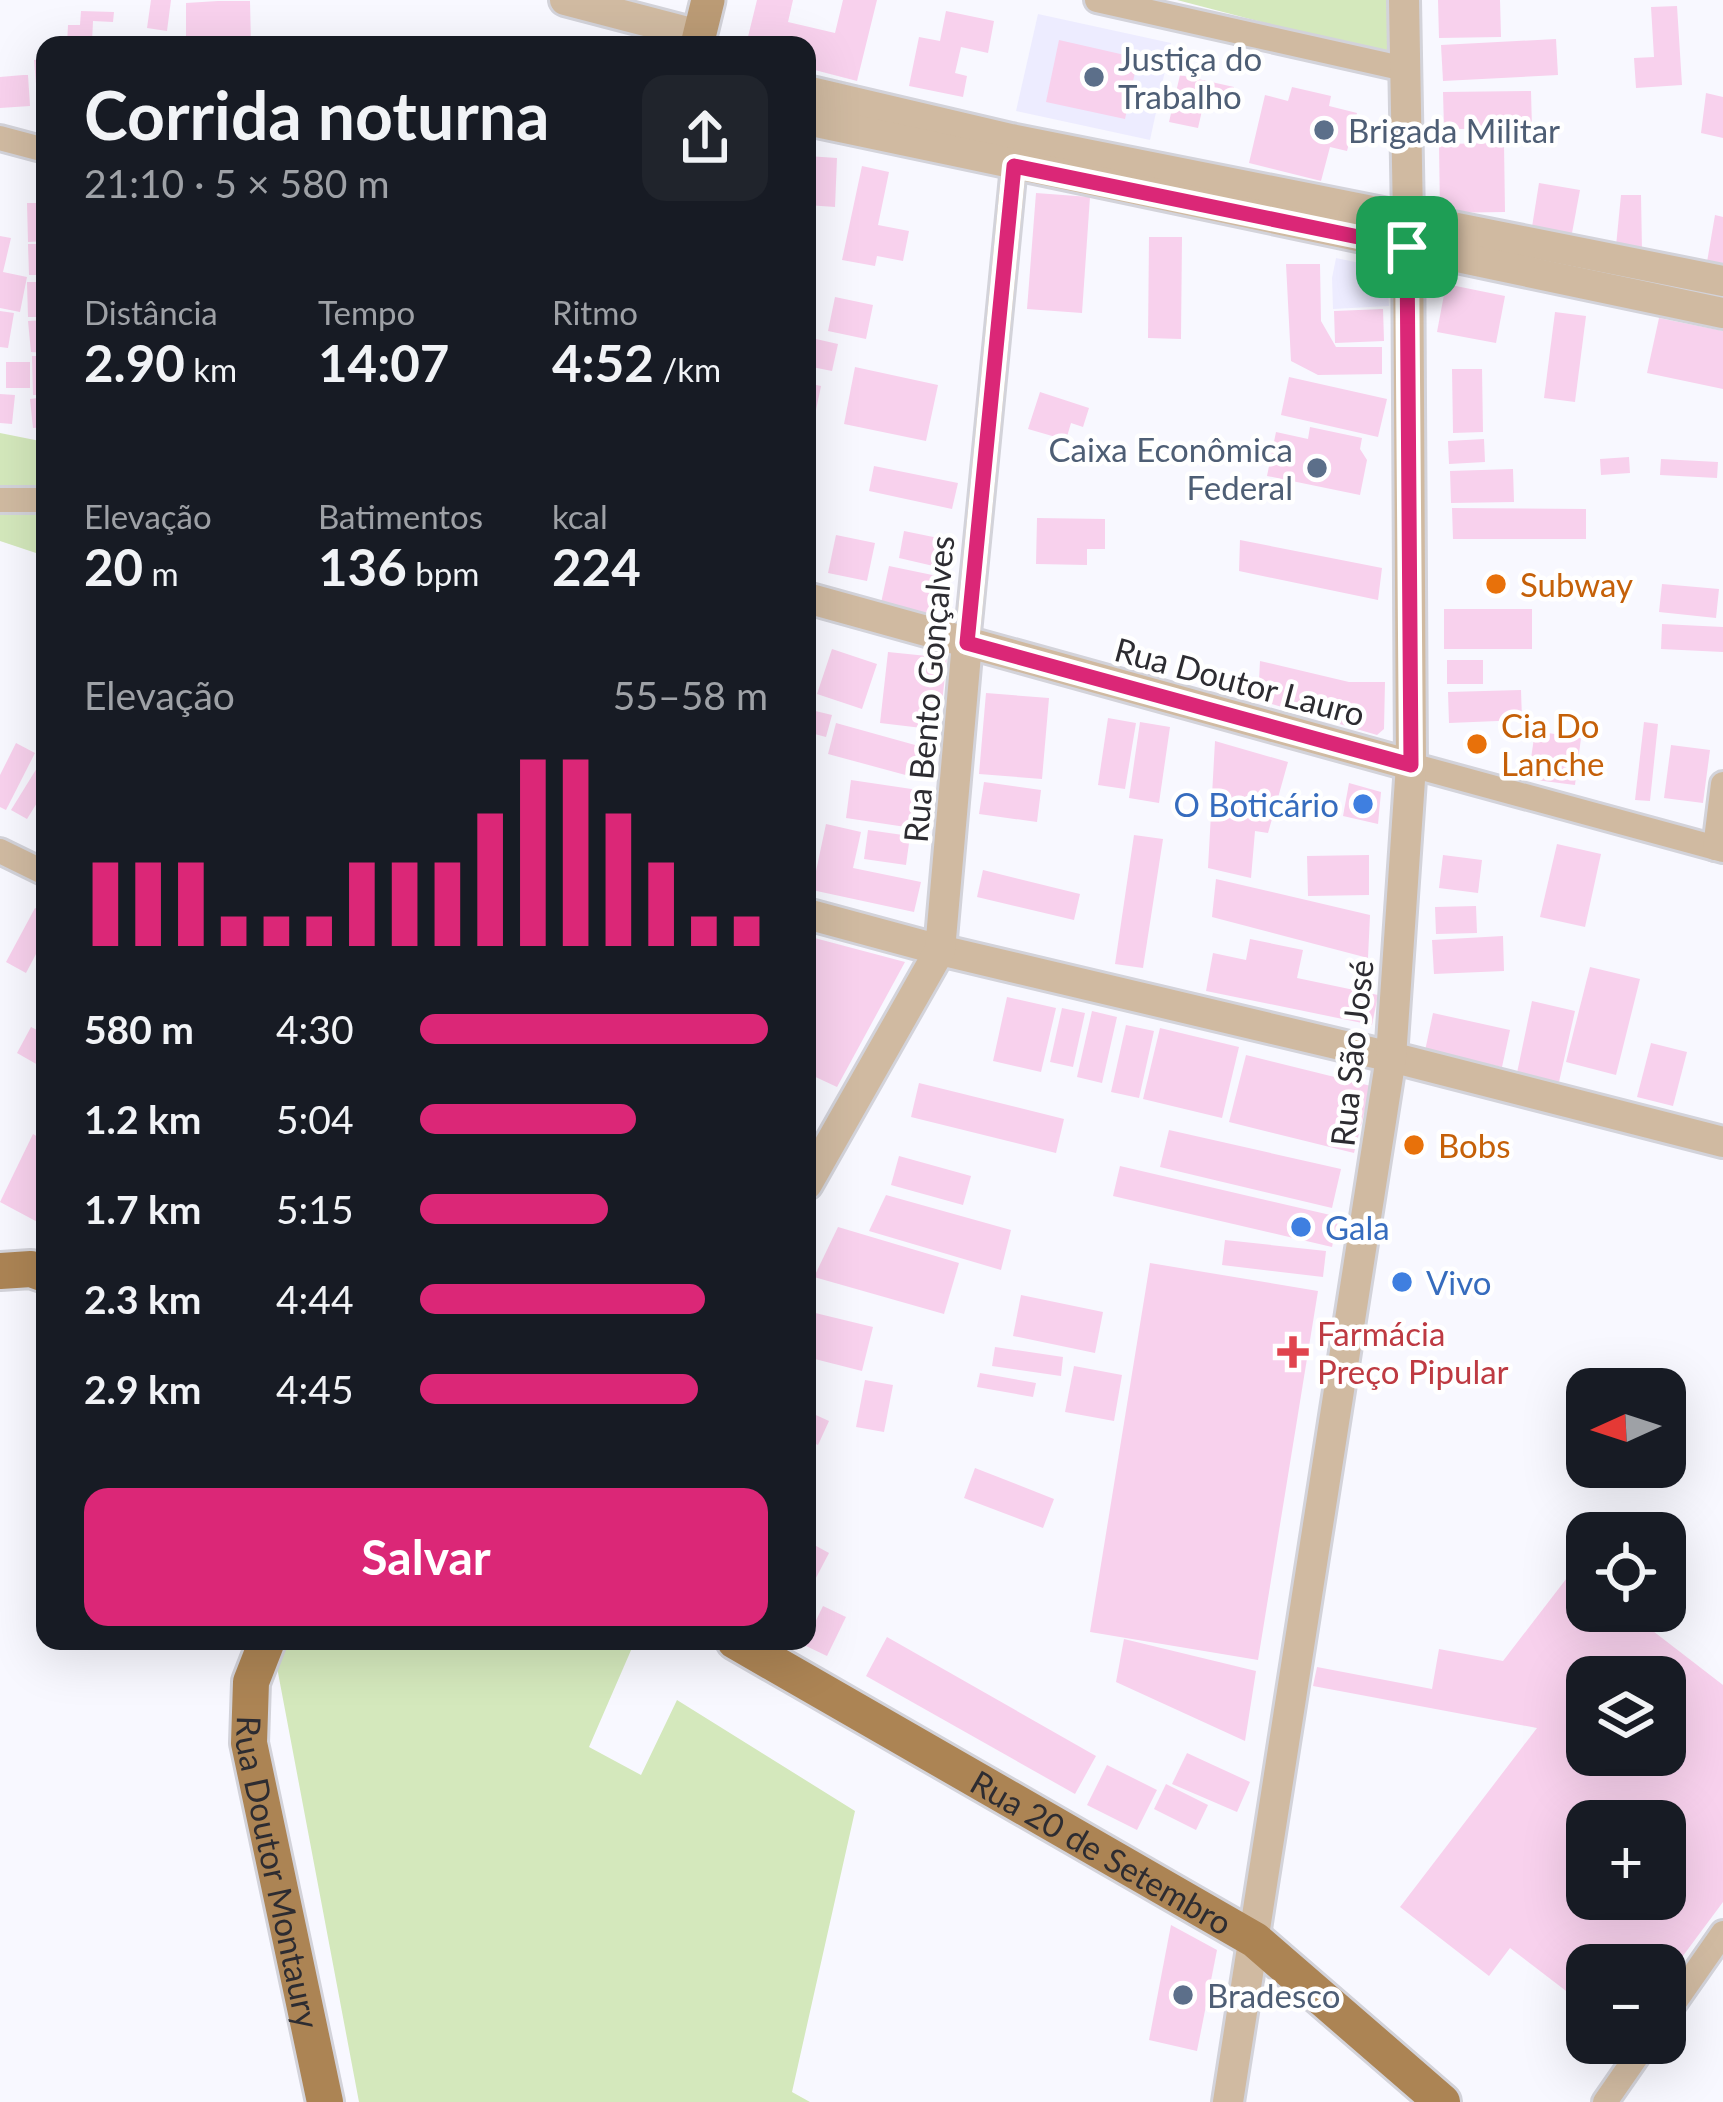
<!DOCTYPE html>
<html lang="pt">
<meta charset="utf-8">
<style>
body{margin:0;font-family:Lato,sans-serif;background:#20242c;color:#f1f3f6;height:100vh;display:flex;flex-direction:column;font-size:45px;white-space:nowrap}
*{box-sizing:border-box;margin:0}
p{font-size:39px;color:#9ea1a6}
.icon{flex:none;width:66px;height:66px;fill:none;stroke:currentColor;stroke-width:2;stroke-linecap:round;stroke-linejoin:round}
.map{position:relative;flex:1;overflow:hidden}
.details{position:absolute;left:36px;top:36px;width:780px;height:1614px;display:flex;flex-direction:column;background:#171b24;border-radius:24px;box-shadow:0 12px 48px #0002}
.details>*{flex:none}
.needle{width:78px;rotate:267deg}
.controls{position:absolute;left:1566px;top:1368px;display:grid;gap:24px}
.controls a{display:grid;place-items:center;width:120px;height:120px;border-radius:24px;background:#171b24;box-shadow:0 12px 48px #0002;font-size:60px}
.pin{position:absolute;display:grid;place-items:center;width:102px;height:102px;color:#fff;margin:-51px;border-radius:24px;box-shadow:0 6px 18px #0006}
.round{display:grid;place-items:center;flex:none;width:126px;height:126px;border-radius:24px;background:#20242c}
.head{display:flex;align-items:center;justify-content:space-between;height:204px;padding:0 48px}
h1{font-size:66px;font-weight:700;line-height:90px}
.figures{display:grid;grid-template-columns:repeat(3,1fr);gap:18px;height:204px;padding:12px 48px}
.figures div{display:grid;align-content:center}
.figures b{font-size:51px;font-weight:700}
.figures small{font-size:33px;font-weight:400}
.figures p{font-size:33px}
.chart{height:336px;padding:24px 48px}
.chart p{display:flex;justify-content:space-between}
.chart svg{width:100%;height:216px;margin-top:12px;stroke:#db2777;stroke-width:6}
.cta{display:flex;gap:24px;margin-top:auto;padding:24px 48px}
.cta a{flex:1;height:138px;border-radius:24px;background:#db2777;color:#fff;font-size:48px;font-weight:700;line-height:138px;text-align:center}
ul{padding:0 48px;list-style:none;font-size:39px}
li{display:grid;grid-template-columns:192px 144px 1fr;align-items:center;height:90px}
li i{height:30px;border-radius:15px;background:#db2777}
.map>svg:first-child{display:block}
</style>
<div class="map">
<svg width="1723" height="2102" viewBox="0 0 1723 2102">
<rect width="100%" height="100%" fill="#f8f8ff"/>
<!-- built -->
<g fill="#edecff">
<path d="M1038,14L1171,43L1150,140L1016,111Z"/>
<path d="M1336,258L1383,268L1387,277L1389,306L1333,309L1332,278Z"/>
</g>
<!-- green -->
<g fill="#d4e8bc">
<path d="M1177,0H1397L1400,58Z"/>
<path d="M0,433L45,442V556L0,541Z"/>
<path d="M286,1641H635L589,1747L641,1775L677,1700L855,1811L792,2092L810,2102H359L276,1662Z"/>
</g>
<!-- building -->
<g fill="#f8d1ed" fill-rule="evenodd">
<path d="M151,0H171L167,31L147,28Z"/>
<path d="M757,0H793L788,22L835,33L843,0H877L857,81L807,68V45H746Z"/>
<path d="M1438,0H1500L1501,37L1439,38Z"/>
<path d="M218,1H250L251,45H163V38H186V3Z"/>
<path d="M1677,6L1682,85L1636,88L1634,58L1654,57L1651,7Z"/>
<path d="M81,11L114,12L113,22L93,21L92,42L67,45L68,25H80Z"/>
<path d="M946,11L994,21L988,53L961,47L955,73L967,76L963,97L909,86L919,37L940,41Z"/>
<path d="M1556,39L1558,75L1443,81L1441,45Z"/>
<path d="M1059,40L1138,58L1125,119L1046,102Z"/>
<path d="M45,59V119L39,120L34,60Z"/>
<path d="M23,75H28L30,106L0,108V77Z"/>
<path d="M1180,75L1234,87L1228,111L1203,106L1198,128L1169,122Z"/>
<path d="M1292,87L1331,96L1329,106L1357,113L1347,151L1330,147L1321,181L1249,163L1265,95L1288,101Z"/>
<path d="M1531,91L1532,129H1444L1443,92Z"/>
<path d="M1706,93L1723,97V138L1701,133Z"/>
<path d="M1504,143L1505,212L1440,213L1439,144Z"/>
<path d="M807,156L837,158L835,207L807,205Z"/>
<path d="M862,166L889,172L878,225L909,231L903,261L877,256L875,266L842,260Z"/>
<path d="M1539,183L1580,190L1572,233L1532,227Z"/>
<path d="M1036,193L1090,197L1082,313L1027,309Z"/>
<path d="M1621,195H1641L1642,251L1616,246Z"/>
<path d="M27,203H45V241L28,242Z"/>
<path d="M1715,215L1723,217V264L1707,262Z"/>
<path d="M0,236L11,238L3,272L27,277L20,312L0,308Z"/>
<path d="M1149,237H1182L1181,339L1148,338Z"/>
<path d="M28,244H45V275H29Z"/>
<path d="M1286,264H1320L1321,321L1336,347H1382V374L1318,375L1291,361Z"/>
<path d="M27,282H45V317H28Z"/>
<path d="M1446,284L1505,296L1496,343L1437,332Z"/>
<path d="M835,297L873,305L866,339L828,331Z"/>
<path d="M1383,309L1384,341L1335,343L1334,311Z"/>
<path d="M0,311L14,313L8,348L0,347Z"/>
<path d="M1555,312L1586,316L1575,402L1544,398Z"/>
<path d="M1659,318L1723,331V389L1647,373Z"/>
<path d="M45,320V353L31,352L28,321Z"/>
<path d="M807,337L838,344L832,371L807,366Z"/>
<path d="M32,356H45V395H33Z"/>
<rect x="6" y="362" width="24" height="26"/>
<path d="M855,367L938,385L926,441L844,424Z"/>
<path d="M1452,369H1482L1483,432L1453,433Z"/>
<path d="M1289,377L1387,399L1378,437L1281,415Z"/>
<path d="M807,383L821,386L812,429L807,428Z"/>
<path d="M1040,392L1089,408L1083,427L1071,423L1066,440L1028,429Z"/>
<path d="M0,394L15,395L12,424L0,423Z"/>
<path d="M45,397V427L33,428L30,399Z"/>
<path d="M1310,427L1362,438L1360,449L1367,460L1360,495L1267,476L1276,432L1308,439Z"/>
<path d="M1484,439L1485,462L1449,464L1448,441Z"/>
<path d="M1629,457L1630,473L1601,475L1600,459Z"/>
<path d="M1661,459L1718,462L1717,478L1660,475Z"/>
<path d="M874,466L958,483L952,509L869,491Z"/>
<path d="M1513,469L1514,502L1451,503L1450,471Z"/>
<path d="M1452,508L1586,509V539H1453Z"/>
<path d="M1037,518L1105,519V549H1087V565L1036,564Z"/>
<path d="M904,531L948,540L942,568L899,558Z"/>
<path d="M836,535L875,543L867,581L828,573Z"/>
<path d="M1240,540L1382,568L1378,600L1239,571Z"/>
<path d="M889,566L942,577L935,615L881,603Z"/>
<path d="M1662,584L1719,589L1716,618L1659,612Z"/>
<rect x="1444" y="609" width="88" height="40"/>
<path d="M1662,624L1723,627V652L1661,649Z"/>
<path d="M832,649L877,664L862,709L817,694Z"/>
<path d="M888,652L947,658L939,730L880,723Z"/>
<rect x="1447" y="660" width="36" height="24"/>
<path d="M1260,661L1349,682H1385L1384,729L1377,735L1258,700Z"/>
<path d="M1521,690L1522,720L1449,723L1448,692Z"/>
<path d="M986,693L1049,698L1042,779L979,774Z"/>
<path d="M807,709L832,715L826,737L807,732Z"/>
<path d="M1108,718L1136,723L1125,789L1098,785Z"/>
<path d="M1140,722L1170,727L1159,803L1129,798Z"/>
<path d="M1644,722L1658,724L1650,801L1635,800Z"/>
<path d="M836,723L933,750L924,780L828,754Z"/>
<path d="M1535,731L1581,738L1575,785L1528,779Z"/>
<path d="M1215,741L1288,762L1268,833L1255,831L1251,878L1208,868Z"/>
<path d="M16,743L35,753L6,810L0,807V775Z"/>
<path d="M1671,745L1710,750L1703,803L1664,798Z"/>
<path d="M45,755V790L27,819L11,810Z"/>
<path d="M851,780L925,791L919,829L846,818Z"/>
<path d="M984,782L1041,790L1037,822L979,814Z"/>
<path d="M1349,783L1381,792L1378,824L1343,816Z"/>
<path d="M826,824L861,832L853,868L921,882L914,912L812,890Z"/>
<path d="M868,830L910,836L906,865L864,859Z"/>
<path d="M1134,835L1163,839L1143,968L1115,964Z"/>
<path d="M1557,844L1601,854L1585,927L1540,917Z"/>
<path d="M1369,855V895L1308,896L1307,856Z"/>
<path d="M1443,855L1482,860L1478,893L1439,888Z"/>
<path d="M983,870L1080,894L1074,920L977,897Z"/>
<path d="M1216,879L1370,915L1368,958L1212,917Z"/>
<path d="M1476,906L1477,933L1436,934L1435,907Z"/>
<path d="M35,908L45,913V937L26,973L6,962Z"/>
<path d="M807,936L905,962L837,1087L807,1073Z"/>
<path d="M1503,936L1504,971L1434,974L1432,940Z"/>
<path d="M1250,939L1303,950L1297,978L1378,995L1372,1025L1206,991L1213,953L1246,960Z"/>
<path d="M1590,967L1640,979L1616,1075L1566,1062Z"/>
<path d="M1007,997L1056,1008L1041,1072L993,1061Z"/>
<path d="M1532,1001L1575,1011L1559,1082L1517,1073Z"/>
<path d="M1062,1008L1085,1013L1073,1067L1050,1062Z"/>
<path d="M1092,1011L1117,1017L1102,1083L1077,1077Z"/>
<path d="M1433,1013L1510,1030L1502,1067L1425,1051Z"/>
<path d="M1126,1025L1154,1031L1139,1098L1111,1092Z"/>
<path d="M31,1027L45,1034V1069L17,1053Z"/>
<path d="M1160,1028L1239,1047L1222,1118L1143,1099Z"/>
<path d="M1651,1043L1687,1052L1673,1106L1637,1097Z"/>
<path d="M1246,1055L1371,1086L1354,1153L1229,1122Z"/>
<path d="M919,1083L1064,1119L1056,1153L911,1117Z"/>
<path d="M1169,1130L1341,1169L1332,1208L1160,1167Z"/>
<path d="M33,1134L45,1141V1226L0,1202Z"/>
<path d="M899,1156L971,1176L963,1205L891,1185Z"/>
<path d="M1120,1166L1339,1217L1332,1247L1113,1196Z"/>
<path d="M886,1195L1011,1230L1001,1270L869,1231Z"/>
<path d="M838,1227L959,1263L944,1314L814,1277Z"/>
<path d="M1225,1240L1326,1251L1323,1277L1222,1265Z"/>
<path d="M1150,1263L1318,1291L1258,1660L1090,1632Z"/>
<path d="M1021,1295L1103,1312L1095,1353L1013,1336Z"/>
<path d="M807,1311L873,1327L862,1371L807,1357Z"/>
<path d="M995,1347L1063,1357L1061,1376L992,1366Z"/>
<path d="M1074,1366L1122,1375L1114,1421L1065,1412Z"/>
<path d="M980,1373L1036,1383L1033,1397L977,1387Z"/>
<path d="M865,1380L893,1385L884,1432L856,1427Z"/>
<path d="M807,1411L829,1421L818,1445L807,1440Z"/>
<path d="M975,1468L1054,1499L1043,1528L964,1498Z"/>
<path d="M807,1541L829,1553L807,1595Z"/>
<path d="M1573,1570L1587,1581V1611H1627L1723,1685V1902L1665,1980V1965H1587V2007L1510,1948L1489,1976L1400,1907L1537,1728L1313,1686L1317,1667L1432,1689L1439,1649L1503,1661ZM1587,1677H1665V1755H1587ZM1587,1821H1665V1899H1587Z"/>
<path d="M823,1606L846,1617L827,1656L804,1645Z"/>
<path d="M887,1637L1096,1756L1075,1794L866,1676Z"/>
<path d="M1124,1639L1256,1671L1245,1741L1116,1682Z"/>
<path d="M1187,1753L1250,1782L1237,1812L1172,1784Z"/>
<path d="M1107,1765L1157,1790L1137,1830L1087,1805Z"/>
<path d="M1166,1784L1208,1805L1196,1830L1154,1809Z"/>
<path d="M1171,1925L1217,1950L1197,2051L1149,2040Z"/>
</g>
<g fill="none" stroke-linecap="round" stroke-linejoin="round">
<!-- minor casing -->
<g stroke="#d3d3da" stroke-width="30">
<g id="minor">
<path d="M1097,0L1405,69"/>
<path d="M0,138L45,150"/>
<path d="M0,500H45"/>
<path d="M967,643L1014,166"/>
<path d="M1411,765L1723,850"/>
<path d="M1715,848L1723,784"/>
<path d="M0,851L45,873"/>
<path d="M1665,2016L1723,1933"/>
<path d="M1605,2102L1646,2043"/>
</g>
</g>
<!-- tertiary casing -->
<g stroke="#d3d3da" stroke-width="36">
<g id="tertiary">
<path d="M565,0L699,35"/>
<path d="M807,91L1011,139L1723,281"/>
<path d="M807,120L1723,313"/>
<path d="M807,598L1411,765"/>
<path d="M807,914L940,950L1391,1057L1723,1142"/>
<path d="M807,1184L940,950L967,643"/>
<path d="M1228,2102L1391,1057L1411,765L1408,218L1404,0"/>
</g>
</g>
<!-- secondary casing -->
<g stroke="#d3d3da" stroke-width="39">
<path id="secondary" d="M697,45L708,0"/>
</g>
<!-- primary casing -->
<g stroke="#d3d3da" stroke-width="42">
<g id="primary">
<path d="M0,1271L31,1269L45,1274"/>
<path id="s1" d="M267,1641L251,1682L249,1743L325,2102"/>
<path id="s2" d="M735,1641L1255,1940L1442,2102"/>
</g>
</g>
<!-- minor -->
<use href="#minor" stroke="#d0baa1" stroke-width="24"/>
<!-- tertiary -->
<use href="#tertiary" stroke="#d0baa1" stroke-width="30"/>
<!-- secondary -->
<use href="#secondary" stroke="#bb9b75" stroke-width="33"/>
<!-- primary -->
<use href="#primary" stroke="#ac8454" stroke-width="36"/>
</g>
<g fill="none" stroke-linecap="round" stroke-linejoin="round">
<!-- route casing -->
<g stroke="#fff" stroke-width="24">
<path id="route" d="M1014,166L1407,247L1411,765L967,643Z"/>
</g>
<!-- route -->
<use href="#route" stroke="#db2777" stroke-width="15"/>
</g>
<!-- markers -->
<g fill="#5c6f8a" stroke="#fff" stroke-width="4.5">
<circle cx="1094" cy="77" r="12"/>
<circle cx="1324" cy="130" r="12"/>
<circle cx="1317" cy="468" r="12"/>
<circle cx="1183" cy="1995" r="12"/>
</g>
<g fill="#e8710a" stroke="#fff" stroke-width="4.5">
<circle cx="1496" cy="584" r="12"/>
<circle cx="1477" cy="744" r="12"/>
<circle cx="1414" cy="1145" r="12"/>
</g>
<g fill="#3f7fe0" stroke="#fff" stroke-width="4.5">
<circle cx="1363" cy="804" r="12"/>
<circle cx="1301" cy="1227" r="12"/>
<circle cx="1402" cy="1282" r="12"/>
</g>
<path fill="#e0444e" stroke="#fff" stroke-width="4.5" d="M1287 1334h12v12h12v12h-12v12h-12v-12h-12v-12h12z"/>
<g text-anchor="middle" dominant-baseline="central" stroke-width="9" stroke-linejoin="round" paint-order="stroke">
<!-- service labels -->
<g font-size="33" fill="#4e5e75" stroke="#fff" text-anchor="start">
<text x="1118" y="58">Justiça do<tspan x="1118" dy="38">Trabalho</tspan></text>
<text x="1348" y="130">Brigada Militar</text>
<text x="1293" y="449" text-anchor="end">Caixa Econômica<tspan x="1293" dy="38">Federal</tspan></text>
<text x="1207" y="1995">Bradesco</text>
</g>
<!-- food labels -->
<g font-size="33" fill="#c56008" stroke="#fff" text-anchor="start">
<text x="1520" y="584">Subway</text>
<text x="1501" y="725">Cia Do<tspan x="1501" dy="38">Lanche</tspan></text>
<text x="1438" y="1145">Bobs</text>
</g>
<!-- street labels -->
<g font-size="33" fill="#2d2c31" stroke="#fff">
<text transform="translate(1240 681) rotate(15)">Rua Doutor Lauro</text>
<text transform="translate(928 689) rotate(-85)">Rua Bento Gonçalves</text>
<text transform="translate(1351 1053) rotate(-84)">Rua São José</text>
<text stroke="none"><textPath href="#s2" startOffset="423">Rua 20 de Setembro</textPath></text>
<text stroke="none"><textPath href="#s1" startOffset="237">Rua Doutor Montaury</textPath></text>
</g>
<!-- shop labels -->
<g font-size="33" fill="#366cbe" stroke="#fff" text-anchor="start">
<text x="1339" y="804" text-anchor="end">O Boticário</text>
<text x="1325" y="1227">Gala</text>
<text x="1426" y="1282">Vivo</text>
</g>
<!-- health labels -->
<g font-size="33" fill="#be3a42" stroke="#fff" text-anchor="start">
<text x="1317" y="1333">Farmácia<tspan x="1317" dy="38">Preço Pipular</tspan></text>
</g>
</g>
</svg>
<div class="controls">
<a><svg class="needle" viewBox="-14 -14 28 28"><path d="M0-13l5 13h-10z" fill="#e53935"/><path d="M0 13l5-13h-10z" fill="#9ea1a6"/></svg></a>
<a><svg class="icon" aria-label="locate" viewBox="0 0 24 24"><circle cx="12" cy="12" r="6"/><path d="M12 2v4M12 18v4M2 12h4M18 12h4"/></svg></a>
<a><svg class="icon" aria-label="layers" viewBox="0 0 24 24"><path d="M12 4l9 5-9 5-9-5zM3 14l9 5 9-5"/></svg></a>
<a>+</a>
<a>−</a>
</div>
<div class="pin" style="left:1407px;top:247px;background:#1e9e55"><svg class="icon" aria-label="arrive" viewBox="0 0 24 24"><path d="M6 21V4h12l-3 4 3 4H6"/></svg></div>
<section class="details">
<div class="head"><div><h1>Corrida noturna</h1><p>21:10 · 5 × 580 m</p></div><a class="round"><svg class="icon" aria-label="share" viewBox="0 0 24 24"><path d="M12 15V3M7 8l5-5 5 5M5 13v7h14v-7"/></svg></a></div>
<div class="figures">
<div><p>Distância</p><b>2.90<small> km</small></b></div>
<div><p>Tempo</p><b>14:07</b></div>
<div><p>Ritmo</p><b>4:52<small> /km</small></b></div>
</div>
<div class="figures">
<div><p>Elevação</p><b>20<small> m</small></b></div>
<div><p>Batimentos</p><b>136<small> bpm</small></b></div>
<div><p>kcal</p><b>224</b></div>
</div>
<div class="chart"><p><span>Elevação</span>55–58 m</p>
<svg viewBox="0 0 160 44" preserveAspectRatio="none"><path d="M5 44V27M15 44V27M25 44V27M35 44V38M45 44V38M55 44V38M65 44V27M75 44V27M85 44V27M95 44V17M105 44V6M115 44V6M125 44V17M135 44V27M145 44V38M155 44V38"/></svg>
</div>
<ul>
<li><b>580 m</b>4:30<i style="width:100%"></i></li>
<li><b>1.2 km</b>5:04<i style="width:62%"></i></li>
<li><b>1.7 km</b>5:15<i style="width:54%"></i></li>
<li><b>2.3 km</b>4:44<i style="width:82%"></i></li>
<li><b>2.9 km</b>4:45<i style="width:80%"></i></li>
</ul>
<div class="cta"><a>Salvar</a></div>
</section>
</div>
